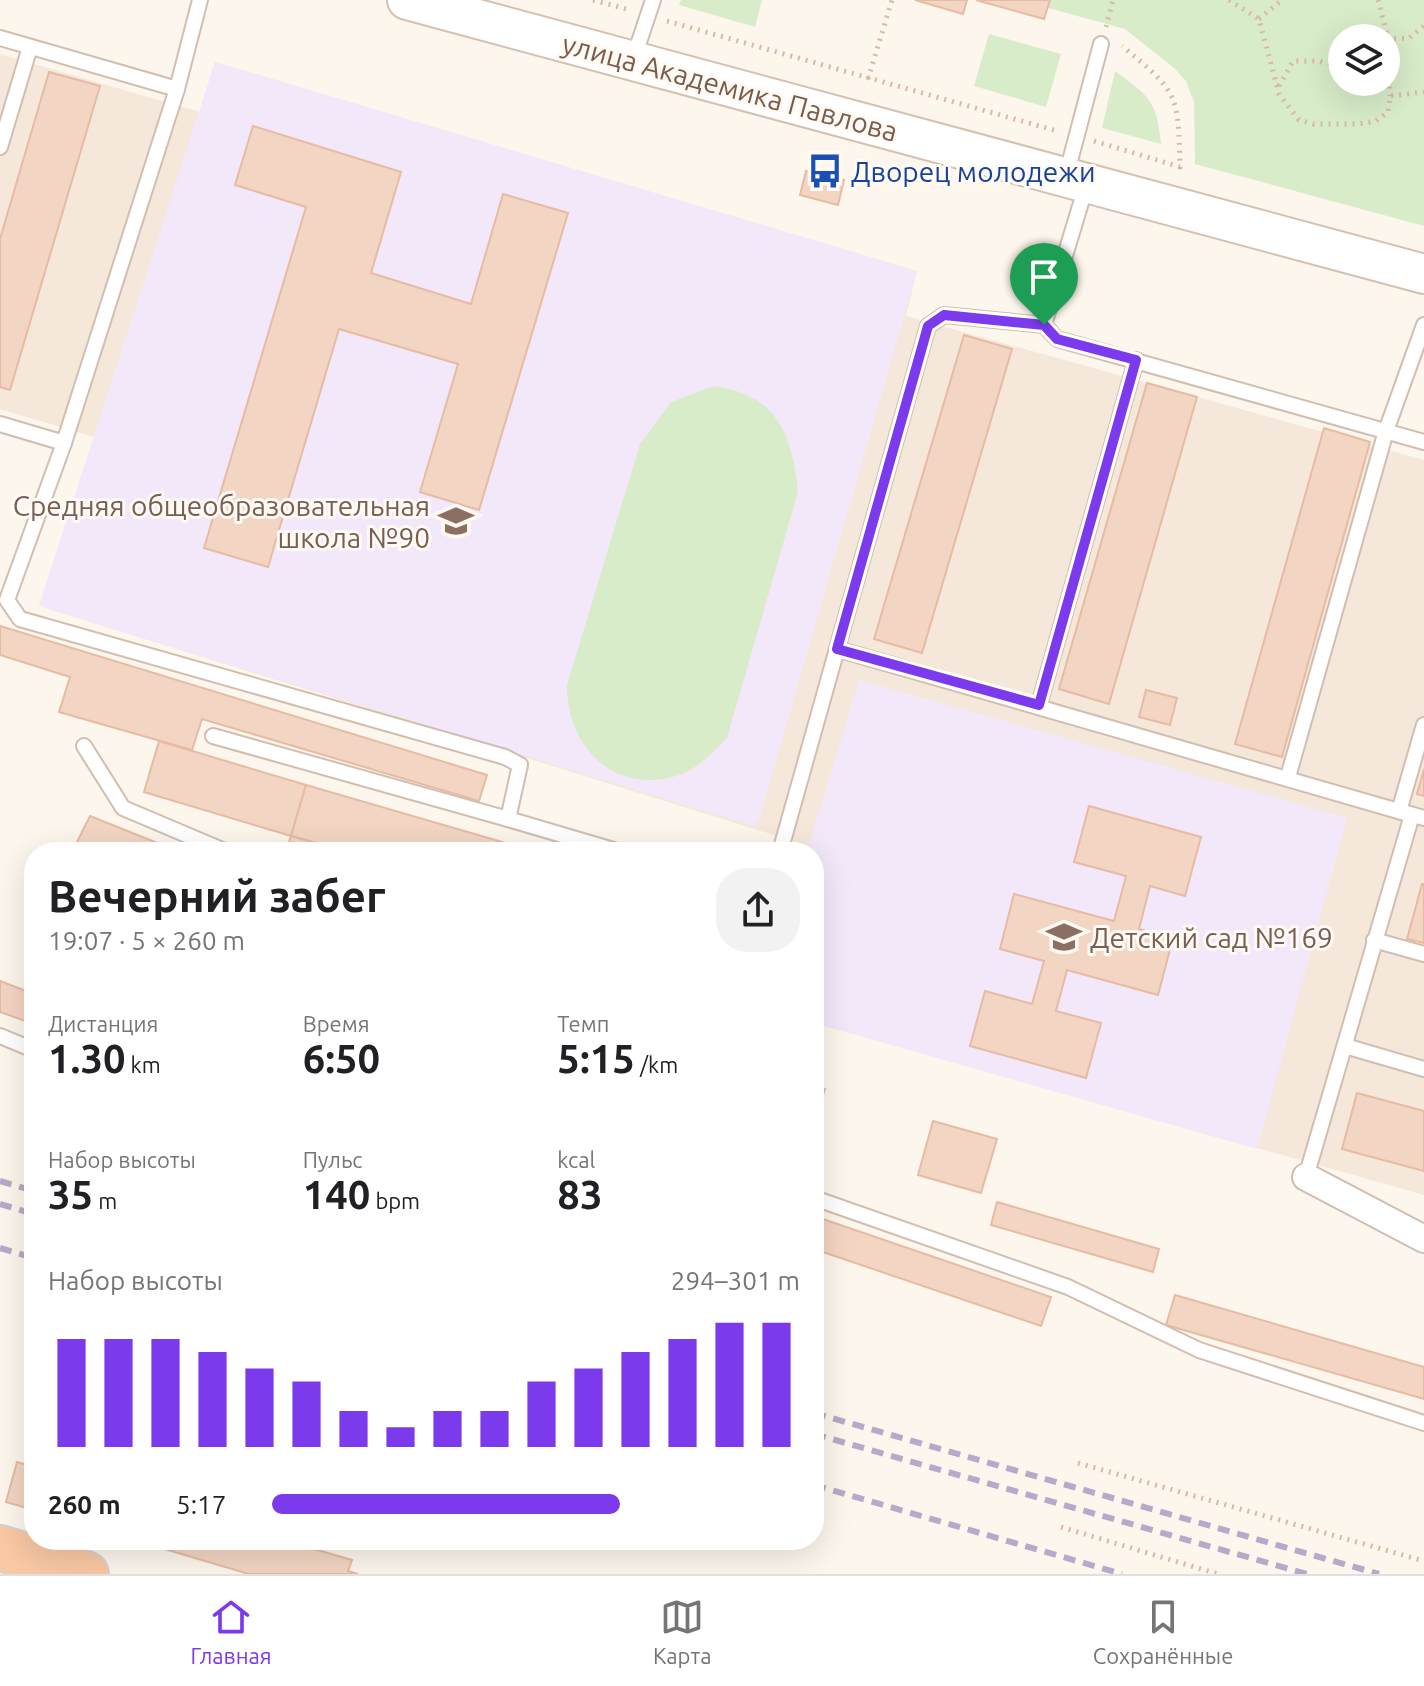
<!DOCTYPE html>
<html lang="ru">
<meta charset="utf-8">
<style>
body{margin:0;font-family:Ubuntu,sans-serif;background:#f2f2f2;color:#202124;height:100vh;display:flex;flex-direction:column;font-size:30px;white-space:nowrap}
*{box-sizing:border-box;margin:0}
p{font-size:26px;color:#757577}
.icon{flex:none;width:44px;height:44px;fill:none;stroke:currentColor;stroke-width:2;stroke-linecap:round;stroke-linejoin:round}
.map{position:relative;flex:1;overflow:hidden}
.side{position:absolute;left:24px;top:842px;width:800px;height:708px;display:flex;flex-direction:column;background:#fff;border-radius:32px;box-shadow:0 8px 32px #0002}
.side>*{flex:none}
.buttons{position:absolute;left:1328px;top:24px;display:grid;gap:16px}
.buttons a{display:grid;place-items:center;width:72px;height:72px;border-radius:50%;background:#fff;box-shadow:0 8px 32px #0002;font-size:40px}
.pin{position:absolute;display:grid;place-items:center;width:68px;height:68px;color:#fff;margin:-82px -34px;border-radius:50% 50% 50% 0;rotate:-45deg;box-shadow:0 0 8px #0007}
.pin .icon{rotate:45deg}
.round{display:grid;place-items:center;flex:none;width:84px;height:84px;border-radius:32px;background:#f2f2f2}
.headline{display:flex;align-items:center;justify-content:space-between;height:136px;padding:0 24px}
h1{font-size:44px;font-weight:700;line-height:60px}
.stats{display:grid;grid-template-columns:repeat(3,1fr);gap:12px;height:136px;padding:8px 24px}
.stats div{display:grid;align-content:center}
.stats b{font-size:40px;font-weight:700}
.stats small{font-size:22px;font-weight:400}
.stats p{font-size:22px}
.chart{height:224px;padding:16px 24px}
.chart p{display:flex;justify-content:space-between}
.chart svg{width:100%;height:144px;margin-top:8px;stroke:#7c3aed;stroke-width:6}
ul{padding:0 24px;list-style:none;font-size:26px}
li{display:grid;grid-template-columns:128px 96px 1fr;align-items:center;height:60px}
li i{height:20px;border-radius:10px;background:#7c3aed}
.tabs{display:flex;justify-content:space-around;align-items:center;height:112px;border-top:2px solid #e0e0e0;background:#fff;font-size:22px;color:#757577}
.tabs a{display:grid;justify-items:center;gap:4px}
.tabs .active{color:#7c3aed}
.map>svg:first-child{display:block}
</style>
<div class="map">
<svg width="1424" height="1574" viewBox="0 0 1424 1574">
<rect width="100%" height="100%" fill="#fdf6ec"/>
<!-- residential -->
<path fill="#f5e8da" d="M0,54L200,112L215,62L917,271L906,316L1424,460V1195L814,1023V852H807L809,846L39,606L94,437L0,409Z"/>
<!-- education -->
<g fill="#f3e8fa">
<path d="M215,62L917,271L757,827L39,606Z"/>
<path d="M859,680L1347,818L1257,1149L814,1023V852H807Z"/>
</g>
<!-- green -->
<g fill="#d8ecc9" fill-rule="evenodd">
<path d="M681,0H762L755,27L679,5Z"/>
<path d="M1050,0H1424V226L1195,164L1194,102L1186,81L1174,68L1125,29L1048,8ZM1342,38H1386V82H1342Z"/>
<path d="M989,34L1061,54L1046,107L974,86Z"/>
<path d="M1115,71C1150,97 1157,101 1161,144L1102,128Z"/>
<path d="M714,386C777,395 792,433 798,492L727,738C713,752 699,768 679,775C614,796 567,747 567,685L640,444L671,402Z"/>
</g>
<!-- building -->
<g fill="#f3d5c3" stroke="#e6bba3" stroke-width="2">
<path d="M915,0H967L963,14Z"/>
<path d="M976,0H1050L1044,19Z"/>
<path d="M49,72L100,86L10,390L0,387V239Z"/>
<path d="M253,126L401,172L371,273L471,304L503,194L568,213L479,510L420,492L458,364L339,329L268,567L204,548L306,207L235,185Z"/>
<path d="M806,171L844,180L838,205L800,195Z"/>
<path d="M964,335L1012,349L922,653L874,639Z"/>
<path d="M1147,383L1197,397L1109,704L1059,689Z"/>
<path d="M1324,428L1370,442L1282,757L1235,744Z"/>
<path d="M0,626L487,775L479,801L202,719L192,750L59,712L70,677L0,655Z"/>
<path d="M1146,690L1177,698L1170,725L1139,717Z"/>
<path d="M159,741L306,785L291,836L144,792Z"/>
<path d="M1424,769V796L1417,794Z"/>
<path d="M306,785L537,852H348L291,836Z"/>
<path d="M1089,806L1201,837L1185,896L1150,886L1139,929L1173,938L1158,995L1067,970L1056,1011L1101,1023L1086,1078L970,1046L985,991L1032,1004L1044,961L1000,949L1014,894L1114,921L1126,876L1074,862Z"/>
<path d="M90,816L180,852H95L76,844Z"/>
<path d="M291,836L348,852H286Z"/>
<path d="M1422,884H1424V943L1407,939Z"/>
<path d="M0,981L34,994V1024L0,1012Z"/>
<path d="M814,1086L825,1089L814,1122Z"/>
<path d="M1357,1093L1424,1111V1171L1342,1149Z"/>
<path d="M933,1121L997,1139L981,1193L918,1175Z"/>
<path d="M997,1202L1159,1249L1153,1272L991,1225Z"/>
<path d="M814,1216L1051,1297L1041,1326L814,1249Z"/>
<path d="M1175,1295L1424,1367V1399L1166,1325Z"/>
<path d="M17,1462L34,1467V1510L6,1502Z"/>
<path d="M134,1540H283L352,1560L348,1571L358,1574H249Z"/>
</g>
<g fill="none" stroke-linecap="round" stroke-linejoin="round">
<!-- service casing -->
<g stroke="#d1beb0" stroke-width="18">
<g id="service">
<path d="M0,38L177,89"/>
<path d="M633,60L653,0"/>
<path d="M0,147L30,47"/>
<path d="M1066,176L1101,44"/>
<path d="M1049,330L1044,325L1087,183"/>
<path d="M0,424L64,443L177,89L200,0"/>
<path d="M64,443L7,600L20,619L505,757L520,765L508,819L620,852"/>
<path d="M1039,705L1136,360"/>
<path d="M1424,725L1399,811L1424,818"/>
<path d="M213,736L508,819"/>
<path d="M84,746L123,808L227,852"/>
<path d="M1288,777L1386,431L1424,325"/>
<path d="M780,852L837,649"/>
<path d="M1374,940L1424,954"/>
<path d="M0,1036L34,1050"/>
<path d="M1345,1046L1424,1069"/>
<path d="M1306,1177L1412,815L837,649L928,326L944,315L1044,325L1057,339L1424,442"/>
<path d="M814,1198L1068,1287L1199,1350L1424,1423"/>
</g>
</g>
<!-- minor casing -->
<g stroke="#d1beb0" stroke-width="30">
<path id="minor" d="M1306,1177L1424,1239"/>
</g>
<!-- secondary casing -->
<g stroke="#d6c0b0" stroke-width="42">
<path id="secondary" d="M407,0L1424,274"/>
</g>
<!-- trunk casing -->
<g stroke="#dad1cd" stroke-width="48">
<path id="trunk" d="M0,1548L86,1574"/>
</g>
<!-- path -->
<g stroke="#d9b8a5" stroke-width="5" stroke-dasharray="2 6" stroke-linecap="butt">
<path d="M593,0L630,10"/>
<path d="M1229,0L1259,19L1279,94L1299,120L1314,124H1358L1376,121L1388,112L1390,96L1424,92"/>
<path d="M1378,0L1388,37L1390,96"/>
<path d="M1259,19L1282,0"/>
<path d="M667,21L1057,131"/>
<path d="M1106,27L1113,0"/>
<path d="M1386,39L1409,38L1424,26"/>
<path d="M868,79L892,0"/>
<path d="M1279,86L1293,61H1318L1342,68"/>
<path d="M1094,141L1180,167C1178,94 1179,93 1122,46"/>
<path d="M1078,1463L1424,1561"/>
<path d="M1061,1527L1218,1574"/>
</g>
<!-- service -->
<use href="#service" stroke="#fff" stroke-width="14"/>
<!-- minor -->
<use href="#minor" stroke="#fff" stroke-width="26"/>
<!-- secondary -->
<use href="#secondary" stroke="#fff" stroke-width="38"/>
<!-- trunk -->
<use href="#trunk" stroke="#f9c8a4" stroke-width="44"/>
<!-- rail -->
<g stroke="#b9a8c9" stroke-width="6" stroke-dasharray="12 8" stroke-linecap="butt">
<path d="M0,1181L34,1191"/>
<path d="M0,1204L34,1214"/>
<path d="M0,1248L34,1258"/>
<path d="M814,1413L1379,1574"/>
<path d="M814,1434L1307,1574"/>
<path d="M814,1485L1122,1574"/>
</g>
</g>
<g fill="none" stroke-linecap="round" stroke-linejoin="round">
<!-- route casing -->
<g stroke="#fff" stroke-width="16">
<path id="route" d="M944,315L1044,325L1057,339L1136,360L1039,705L837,649L928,326Z"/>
</g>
<!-- route -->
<use href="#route" stroke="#7c3aed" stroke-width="10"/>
</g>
<!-- icons -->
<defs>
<g id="bus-bare" transform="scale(2.76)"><path d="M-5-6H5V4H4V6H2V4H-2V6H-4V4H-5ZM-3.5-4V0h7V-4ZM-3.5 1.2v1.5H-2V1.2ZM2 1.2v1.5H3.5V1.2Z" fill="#1a4fb4" stroke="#fffaf3" stroke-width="2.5" paint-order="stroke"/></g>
<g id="school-bare" transform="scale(2.76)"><path d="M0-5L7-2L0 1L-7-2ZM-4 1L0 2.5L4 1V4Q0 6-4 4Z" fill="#8d6e63" stroke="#fffaf3" stroke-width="2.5" paint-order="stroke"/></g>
</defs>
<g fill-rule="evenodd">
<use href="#bus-bare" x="825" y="171"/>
<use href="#school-bare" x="456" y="521"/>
<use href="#school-bare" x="1064" y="937"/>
</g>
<g text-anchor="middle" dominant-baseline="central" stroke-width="6" stroke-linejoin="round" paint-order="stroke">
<!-- street labels -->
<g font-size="28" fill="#7a5c4d" stroke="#fffaf3">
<text transform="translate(730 87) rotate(15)">улица Академика Павлова</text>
</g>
<!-- transit labels -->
<g font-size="28" fill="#164399" stroke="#fffaf3" text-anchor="start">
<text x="851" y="171">Дворец молодежи</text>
</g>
<!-- education labels -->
<g font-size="28" fill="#785e54" stroke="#fffaf3" text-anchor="end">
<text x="430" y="505">Средняя общеобразовательная<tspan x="430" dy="32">школа №90</tspan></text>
<text x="1090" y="937" text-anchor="start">Детский сад №169</text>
</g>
</g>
</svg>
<div class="buttons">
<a><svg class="icon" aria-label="layers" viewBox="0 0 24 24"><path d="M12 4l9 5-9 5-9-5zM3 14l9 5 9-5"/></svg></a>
</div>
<div class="pin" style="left:1044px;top:325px;background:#1e9e55"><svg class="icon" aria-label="arrive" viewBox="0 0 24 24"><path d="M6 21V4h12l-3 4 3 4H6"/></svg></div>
<section class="side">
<div class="headline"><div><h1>Вечерний забег</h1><p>19:07 · 5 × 260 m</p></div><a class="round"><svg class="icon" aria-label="share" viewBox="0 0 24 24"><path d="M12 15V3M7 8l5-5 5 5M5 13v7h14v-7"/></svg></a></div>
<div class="stats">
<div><p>Дистанция</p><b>1.30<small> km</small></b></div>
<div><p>Время</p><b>6:50</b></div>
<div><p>Темп</p><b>5:15<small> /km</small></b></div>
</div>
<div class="stats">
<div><p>Набор высоты</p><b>35<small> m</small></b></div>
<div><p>Пульс</p><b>140<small> bpm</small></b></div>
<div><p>kcal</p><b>83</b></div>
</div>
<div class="chart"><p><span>Набор высоты</span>294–301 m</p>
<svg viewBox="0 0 160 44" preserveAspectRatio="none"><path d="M5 44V11M15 44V11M25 44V11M35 44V15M45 44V20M55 44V24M65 44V33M75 44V38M85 44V33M95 44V33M105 44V24M115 44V20M125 44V15M135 44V11M145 44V6M155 44V6"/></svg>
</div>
<ul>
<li><b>260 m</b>5:17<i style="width:66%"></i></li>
</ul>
</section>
</div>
<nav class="tabs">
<a class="active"><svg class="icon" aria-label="home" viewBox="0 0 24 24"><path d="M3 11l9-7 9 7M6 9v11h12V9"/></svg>Главная</a>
<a><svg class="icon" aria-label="map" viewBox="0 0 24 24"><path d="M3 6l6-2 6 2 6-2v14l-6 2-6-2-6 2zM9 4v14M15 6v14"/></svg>Карта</a>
<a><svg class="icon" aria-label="saved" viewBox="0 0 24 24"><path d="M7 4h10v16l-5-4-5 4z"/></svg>Сохранённые</a>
</nav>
